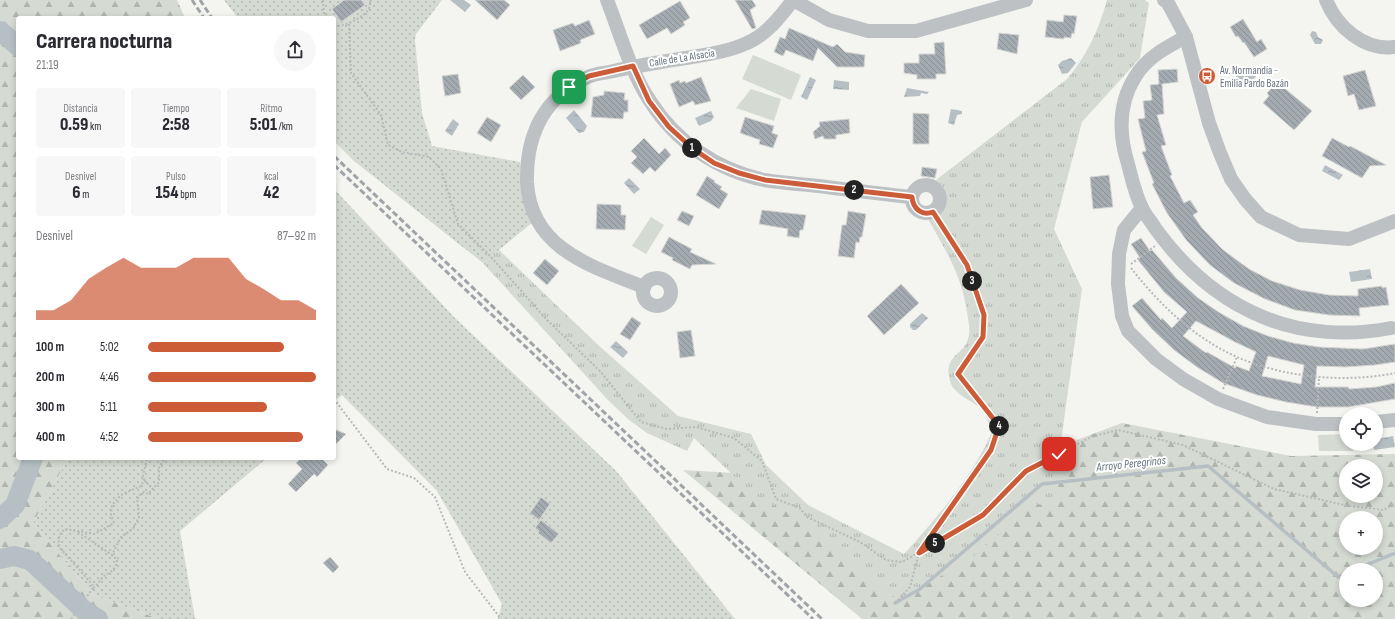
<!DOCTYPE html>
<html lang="es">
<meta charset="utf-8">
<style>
body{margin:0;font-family:"Sofia Sans Condensed",sans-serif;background:#f7f7f7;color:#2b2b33;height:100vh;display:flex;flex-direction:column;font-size:15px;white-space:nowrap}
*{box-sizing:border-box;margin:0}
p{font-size:13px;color:#7c7c81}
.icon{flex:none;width:22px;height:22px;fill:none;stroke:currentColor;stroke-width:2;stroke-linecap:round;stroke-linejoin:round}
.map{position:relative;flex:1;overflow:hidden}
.sheet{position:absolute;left:16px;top:16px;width:320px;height:444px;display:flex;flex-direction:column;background:#fff;border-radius:4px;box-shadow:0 2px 6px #0003}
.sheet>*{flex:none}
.controls{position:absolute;left:1339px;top:407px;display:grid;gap:8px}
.controls a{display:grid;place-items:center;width:44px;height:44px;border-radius:50%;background:#fff;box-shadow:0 2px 6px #0003;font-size:20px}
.pin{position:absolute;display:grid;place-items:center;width:34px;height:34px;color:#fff;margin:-17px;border-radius:8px;box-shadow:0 2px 6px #0006}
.km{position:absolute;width:20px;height:20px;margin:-10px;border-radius:50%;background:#222;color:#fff;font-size:11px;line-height:20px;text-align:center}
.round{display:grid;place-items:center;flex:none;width:42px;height:42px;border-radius:21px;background:#f7f7f7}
.head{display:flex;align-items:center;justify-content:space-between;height:68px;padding:0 20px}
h1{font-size:22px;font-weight:800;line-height:30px}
.metrics{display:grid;grid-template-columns:repeat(3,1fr);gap:6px;height:68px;padding:4px 20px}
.metrics div{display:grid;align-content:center;border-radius:4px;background:#f7f7f7;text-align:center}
.metrics b{font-size:17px;font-weight:800}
.metrics small{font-size:11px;font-weight:400}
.metrics p{font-size:11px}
.chart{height:112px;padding:8px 20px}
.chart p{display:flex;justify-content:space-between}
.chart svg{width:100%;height:72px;margin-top:4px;fill:#cc5b37;opacity:.7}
ul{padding:0 20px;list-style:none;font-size:13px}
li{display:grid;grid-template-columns:64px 48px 1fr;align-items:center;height:30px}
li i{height:10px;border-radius:5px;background:#cc5b37}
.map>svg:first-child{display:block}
</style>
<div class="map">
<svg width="1395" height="619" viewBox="0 0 1395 619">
<defs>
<pattern id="grass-dots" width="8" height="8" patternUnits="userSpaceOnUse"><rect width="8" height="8" fill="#d5dad2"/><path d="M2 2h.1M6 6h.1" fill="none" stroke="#b1b5b0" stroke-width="1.8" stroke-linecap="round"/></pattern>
<pattern id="forest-firs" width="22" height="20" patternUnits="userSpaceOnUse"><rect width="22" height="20" fill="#d5dad2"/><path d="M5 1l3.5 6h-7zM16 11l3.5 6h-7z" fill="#b1b5b0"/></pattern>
<pattern id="park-tufts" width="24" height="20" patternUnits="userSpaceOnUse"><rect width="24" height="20" fill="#d5dad2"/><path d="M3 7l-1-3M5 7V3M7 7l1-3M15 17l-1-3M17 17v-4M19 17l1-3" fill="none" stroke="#b1b5b0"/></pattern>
<pattern id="water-ripples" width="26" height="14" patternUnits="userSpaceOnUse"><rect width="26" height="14" fill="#b6c0c4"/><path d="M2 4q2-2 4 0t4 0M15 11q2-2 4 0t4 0" fill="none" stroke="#98a0a4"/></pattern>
<pattern id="building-back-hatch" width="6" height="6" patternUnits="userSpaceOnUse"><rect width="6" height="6" fill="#a4abb0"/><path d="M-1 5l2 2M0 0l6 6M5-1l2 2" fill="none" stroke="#899094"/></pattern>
</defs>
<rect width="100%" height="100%" fill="#f4f4f0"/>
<!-- grass -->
<g fill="url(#grass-dots)">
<path d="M224,0H442L416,34L415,40L422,113L432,146L520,162L521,195L532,223L483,263L354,161L334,141V18H238Z"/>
<path d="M334,189L454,317L617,472L735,619H498L502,604L437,491L342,395L334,401Z"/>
<path d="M68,458H267L180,531L195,619H159L93,595L33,523Z"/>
</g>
<!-- forest -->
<g fill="url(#forest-firs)" fill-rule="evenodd">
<path d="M0,0H177L185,18H18V458H68L33,523L93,595L159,619H0Z"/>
<path d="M1122,423L1291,456L1395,454V619H862L683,470L734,473L902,582L1026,459ZM1346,466H1376V496H1346ZM1346,518H1376V548H1346ZM1346,570H1376V600H1346Z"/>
</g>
<!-- park -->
<path fill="url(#park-tufts)" d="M1107,0H1145L1149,3L1140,58L1082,122L1054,229L1082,289L1052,507L1032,503L1002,532L968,561L898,600L804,521L755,496L694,438L687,451L647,433L629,420L607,399L483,263L499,250L596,343L678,416L751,434L766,465L808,505L904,554C936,519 973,476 992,432C989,423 986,414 979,407C970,399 954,395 950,381C943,355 963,356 968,339C971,331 968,320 967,312C962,276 946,251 928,219C949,214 954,192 936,180L1067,79C1087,56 1099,29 1107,0Z"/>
<!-- garden -->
<g fill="#d5dad2">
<path d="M753,55L801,75L791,100L742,79Z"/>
<path d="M751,89L781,99L774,121L736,108Z"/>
<path d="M651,217L664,225L646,254L632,246Z"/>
<path d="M1346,434V444H1353V451H1319L1318,435Z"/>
</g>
<!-- water -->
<g fill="url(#water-ripples)">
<path d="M450,0H464L471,5L465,12Z"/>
<path d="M1312,31L1316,32L1318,37L1323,40L1321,44H1315L1310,35Z"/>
<path d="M1071,58L1076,63L1068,73L1062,74L1058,65L1062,61Z"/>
<path d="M1237,65L1244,77L1251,70L1256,77L1242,86L1231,68Z"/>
<path d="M810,77L816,80L807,100L801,97Z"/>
<path d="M834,80L849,82V90L833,89Z"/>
<path d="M907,88L929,92L927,94L921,93L920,96L904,97Z"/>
<path d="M951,109L962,111V114L957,115L954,125L948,123Z"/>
<path d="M574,110L587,126L584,132L579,133L566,118Z"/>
<path d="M711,111L714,117L711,121L699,126L695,118Z"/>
<path d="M453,119L459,124L452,136L445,131Z"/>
<path d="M1325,165L1343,175L1339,180L1322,171Z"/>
<path d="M629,178L640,189L634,194L624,183Z"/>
<path d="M1370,269L1372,279L1351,282L1349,272Z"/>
<path d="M922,313L928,318L916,330H913L910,327V324Z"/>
<path d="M616,341L628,352L623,358L610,347Z"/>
<path d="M1393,436L1395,447L1374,450L1373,444H1376V439Z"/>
</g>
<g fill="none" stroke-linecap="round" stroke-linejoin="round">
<!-- stream -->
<g stroke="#b6c0c4" stroke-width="3.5">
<path d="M1354,570L1395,553"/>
<path d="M895,603L920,589L1042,484L1208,466L1338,577L1346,573"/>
</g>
<!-- river -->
<g stroke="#b6c0c4" stroke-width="20">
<path d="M0,31L18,46"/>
<path d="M0,519L15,505L33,458"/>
<path d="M0,559L14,556L30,560L86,612L98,619"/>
</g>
</g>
<!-- building -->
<g fill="url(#building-back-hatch)" stroke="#d5d5d3" fill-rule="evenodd">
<path d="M344,0H361L365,5L341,22L332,9Z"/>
<path d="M475,0H504L510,5L497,20Z"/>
<path d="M735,0H752L756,6L750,10L756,28L752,29Z"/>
<path d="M680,1L690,18L683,22L685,25L671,34L667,28L647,39L639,25Z"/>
<path d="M1064,15L1077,16L1074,34L1072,33L1071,38L1064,37V39L1045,37L1047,20L1063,22Z"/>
<path d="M1243,19L1257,42L1261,39L1267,49L1254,57L1244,42L1243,43L1238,36L1236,37L1230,27Z"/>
<path d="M589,20L595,34L580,40L581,43L560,51L553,30L573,23L575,26Z"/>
<path d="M789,28L833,47L837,44L845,52L865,55L864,67H837L818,48L813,61L786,50L783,56L774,52L780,37L785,39Z"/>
<path d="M999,33L1019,35L1017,54L997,49Z"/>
<path d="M944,42L946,74H936V79H917V75L904,73V63H919V54H935L934,43Z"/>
<path d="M1177,69L1178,82L1162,84L1164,114L1157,115L1166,145L1161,146L1172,175L1170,176L1184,203L1190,200L1198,212L1193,215L1202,228L1222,249L1234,258L1249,269L1272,281L1300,290L1329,295L1358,296V289L1382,286V288L1386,287L1389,305L1359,308L1360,316L1329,315L1295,310L1265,299L1234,283L1210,265L1187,241L1167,213L1152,184L1154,183L1142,152L1146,151L1138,119L1145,118L1143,101L1152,100L1150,85L1159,84L1158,70Z"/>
<path d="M1365,70L1376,106L1359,110L1354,94L1348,96L1343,76Z"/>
<path d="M458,74L461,93L445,96L442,76Z"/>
<path d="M523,75L535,87L521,100L509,88Z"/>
<path d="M701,77L711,101L695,105L693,101L679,107L670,84L679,80L680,83L685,81L686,83Z"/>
<path d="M1277,82L1312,111L1294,130L1263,103L1269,96L1267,93Z"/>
<path d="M604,91L625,93L624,100H628V112H624L623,119L591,117L593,97L604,95Z"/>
<path d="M913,113L929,114V144H913Z"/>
<path d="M487,117L501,125L491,142L477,133Z"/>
<path d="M745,117L774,126L772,133L778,135L773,148L759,144L760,140L740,133Z"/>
<path d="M849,119L850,133L836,135V139H824L823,136L815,139L813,132L820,126L819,122Z"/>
<path d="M644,138L659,154L665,148L671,155L655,172L650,167L643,174L631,163L637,157L631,151Z"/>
<path d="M1332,138L1349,147L1350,146L1386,165L1370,166L1362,178L1322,156Z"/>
<path d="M922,167L937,169L935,178L921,176Z"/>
<path d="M1109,175L1113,207L1093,209L1090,177Z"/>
<path d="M707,176L715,181L714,182L722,187L720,189L728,194L719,209L696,195Z"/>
<path d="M597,204L621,205V215H626L625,230L596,229Z"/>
<path d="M762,210L806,215L803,230H800L799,238L787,236L788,229L759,224Z"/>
<path d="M682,211L694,216L689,226L677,220Z"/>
<path d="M848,211L866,214L862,237H860L859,243L856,242L854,258L838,256L842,225H846Z"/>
<path d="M669,237L692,249L690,252L716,264L692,265L690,269L672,260L673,258L661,252Z"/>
<path d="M1141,238L1150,251L1152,250L1176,278L1198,298L1220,313L1243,326L1268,336L1293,343L1319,347L1363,349L1395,344V362L1375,365L1345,367L1317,366L1315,387H1348L1349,389L1376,387L1395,383V399L1348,407H1317L1286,402L1257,395L1223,383L1197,367L1174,350L1152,329L1132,306L1142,298L1161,320L1162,318L1172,328L1187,312L1164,292L1138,260L1140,258L1131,244ZM1196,321L1235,342L1256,352L1249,371L1236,366L1235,368L1207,352L1206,353L1183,336ZM1268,356L1304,365L1301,384L1262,376Z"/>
<path d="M545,259L559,271L547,285L533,273Z"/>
<path d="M901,284L919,303L884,335L867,316Z"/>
<path d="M632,317L641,323L630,340L620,334Z"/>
<path d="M691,330L695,356L680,358L677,332Z"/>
<path d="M334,429L346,434L334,446Z"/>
<path d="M301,458H321L328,465L317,477L314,474L296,492L288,484L302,469L296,463Z"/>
<path d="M541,497L550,504L539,520L530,513Z"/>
<path d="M541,520L559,534L551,543L538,533L539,531L535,528Z"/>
<path d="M330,557L339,567L333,573L323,563Z"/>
</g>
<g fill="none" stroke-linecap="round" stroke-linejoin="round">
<!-- path -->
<g stroke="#b7babc" stroke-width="2" stroke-dasharray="2 2" stroke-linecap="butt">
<path d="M323,0L324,14L325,18"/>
<path d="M349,24L351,73L381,115L388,145L402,152L429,157L441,169L458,224L492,258L547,320L600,371L641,422L667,429L696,427L734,438L762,461L776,499L800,508L807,517L860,542L886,560L902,562L983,515L1026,471L1091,437L1118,430L1183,445L1274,489L1344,505L1384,510L1395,503"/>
<path d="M334,25C342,29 363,17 368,10C370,7 370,3 371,0"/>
<path d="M1131,264L1155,246"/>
<path d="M1131,268C1159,304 1194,338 1237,357C1285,378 1345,383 1395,373"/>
<path d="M1223,389L1237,357"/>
<path d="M334,399L387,469L414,478L435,497L465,572L501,619"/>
<path d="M1317,413L1319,378"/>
<path d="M144,480L153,489"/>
<path d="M78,532L112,555L121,537L133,529L139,517L137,497L144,492L148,494L159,482V468L165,458"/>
<path d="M93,588C97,585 99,582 102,578C108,572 116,572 117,560L112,555"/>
<path d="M895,603L910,587L919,553L991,450L999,426L958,373L983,337L984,315L967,265L933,212"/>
<path d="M71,619L93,588L92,584L60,548C57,541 59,533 65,529L95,534L114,523L111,515L112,505L121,495L141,486L144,480L143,476L147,458"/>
</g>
<!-- minor -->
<g stroke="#bdc1c4" stroke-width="14">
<path d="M607,0C620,33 630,71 650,101C676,142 717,170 764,180C782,183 801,184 819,186C850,190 881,194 912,197"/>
<path d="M793,0L829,20L868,31H916L1026,0"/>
<path d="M1164,0L1168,3L1186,37L1209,123L1220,153L1231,179L1245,199L1261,217L1299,235L1349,239L1395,221"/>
<path d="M1326,0C1337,27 1364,51 1395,47"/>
<path d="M1186,37C1167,47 1147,57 1135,77C1118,104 1119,135 1128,164C1132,179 1135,194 1142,208C1145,215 1151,221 1155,228C1183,267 1219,299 1263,317C1303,334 1350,336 1391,328"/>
<circle cx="926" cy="199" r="14"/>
<path d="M1142,208L1124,230L1119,254L1118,284L1122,316L1128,331L1156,359L1183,379L1218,399L1267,417L1316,424H1346"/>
<circle cx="657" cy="292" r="14"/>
<path d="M644,287C593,267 530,249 527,182C526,135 544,97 588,77C596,73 606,73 614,71C640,65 666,61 692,57C710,54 730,51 747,43C766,35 781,16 793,0"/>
<path d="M1376,422L1395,420"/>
</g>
<!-- rail -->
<g stroke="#9fa4a9" stroke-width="3" stroke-dasharray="6 3" stroke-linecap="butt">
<path d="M192,0L204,18"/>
<path d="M200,0L212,18"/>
<path d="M334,156L822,619"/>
<path d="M334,165L813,619"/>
</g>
</g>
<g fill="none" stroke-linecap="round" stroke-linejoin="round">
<!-- route casing -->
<g stroke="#fff" stroke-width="8">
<path id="route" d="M569,87L589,76L633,66L649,101L669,127L692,148L714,163L739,173L765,180L912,197C913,209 922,216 933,212L967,265L984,315L983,337L958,374L999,426L991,450L919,553L983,515L1026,471L1059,454"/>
</g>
<!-- route -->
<use href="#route" stroke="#cc5b37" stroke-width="5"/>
</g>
<!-- icons -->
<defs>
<g id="bus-disc" transform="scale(0.9)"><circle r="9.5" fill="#cc5b37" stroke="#fff"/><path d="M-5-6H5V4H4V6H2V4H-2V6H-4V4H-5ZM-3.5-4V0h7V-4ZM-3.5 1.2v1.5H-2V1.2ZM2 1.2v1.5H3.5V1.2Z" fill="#fff"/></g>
</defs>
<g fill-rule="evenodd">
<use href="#bus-disc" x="1207" y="76"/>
</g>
<g text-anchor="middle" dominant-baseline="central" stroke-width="4" stroke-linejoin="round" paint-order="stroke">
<!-- street labels -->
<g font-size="11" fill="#66737e" stroke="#fff">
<text transform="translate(682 58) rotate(-9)">Calle de La Alsacia</text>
</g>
<!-- poi labels -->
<g font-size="11" fill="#66737e" stroke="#fff" text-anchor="start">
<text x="1220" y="70">Av. Normandía -<tspan x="1220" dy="13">Emilia Pardo Bazán</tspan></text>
</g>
<!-- water labels -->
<g font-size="12" font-style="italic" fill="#62747b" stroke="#fff">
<text transform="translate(1131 464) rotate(-6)">Arroyo Peregrinos</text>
</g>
</g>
</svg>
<div class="controls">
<a><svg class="icon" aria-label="locate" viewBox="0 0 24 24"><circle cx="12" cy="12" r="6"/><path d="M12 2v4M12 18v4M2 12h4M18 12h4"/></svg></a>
<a><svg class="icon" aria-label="layers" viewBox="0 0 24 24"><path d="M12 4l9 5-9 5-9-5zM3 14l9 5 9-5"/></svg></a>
<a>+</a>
<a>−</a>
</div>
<div class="pin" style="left:569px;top:87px;background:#1e9e55"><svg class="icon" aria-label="arrive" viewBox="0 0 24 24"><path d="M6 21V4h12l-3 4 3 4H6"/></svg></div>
<div class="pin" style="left:1059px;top:454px;background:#d93025"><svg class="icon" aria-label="check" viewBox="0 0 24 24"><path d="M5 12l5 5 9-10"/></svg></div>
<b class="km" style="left:692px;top:148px">1</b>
<b class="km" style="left:854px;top:190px">2</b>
<b class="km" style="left:972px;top:281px">3</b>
<b class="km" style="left:999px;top:426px">4</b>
<b class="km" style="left:935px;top:543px">5</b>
<section class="sheet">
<div class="head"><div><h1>Carrera nocturna</h1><p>21:19</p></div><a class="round"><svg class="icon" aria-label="share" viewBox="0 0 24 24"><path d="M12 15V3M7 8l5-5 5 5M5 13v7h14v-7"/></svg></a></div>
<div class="metrics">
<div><p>Distancia</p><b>0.59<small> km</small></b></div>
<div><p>Tiempo</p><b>2:58</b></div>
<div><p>Ritmo</p><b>5:01<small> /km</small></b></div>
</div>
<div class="metrics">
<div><p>Desnivel</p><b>6<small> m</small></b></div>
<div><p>Pulso</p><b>154<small> bpm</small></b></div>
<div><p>kcal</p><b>42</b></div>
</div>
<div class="chart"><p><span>Desnivel</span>87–92 m</p>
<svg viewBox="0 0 160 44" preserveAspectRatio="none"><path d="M0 44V38L10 38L20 32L30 19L40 12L50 6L60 12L70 12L80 12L90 6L100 6L110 6L120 19L130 25L140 32L150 32L160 38V44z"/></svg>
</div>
<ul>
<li><b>100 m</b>5:02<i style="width:81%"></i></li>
<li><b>200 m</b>4:46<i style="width:100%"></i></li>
<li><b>300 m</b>5:11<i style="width:71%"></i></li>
<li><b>400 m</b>4:52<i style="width:92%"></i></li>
</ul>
</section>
</div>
